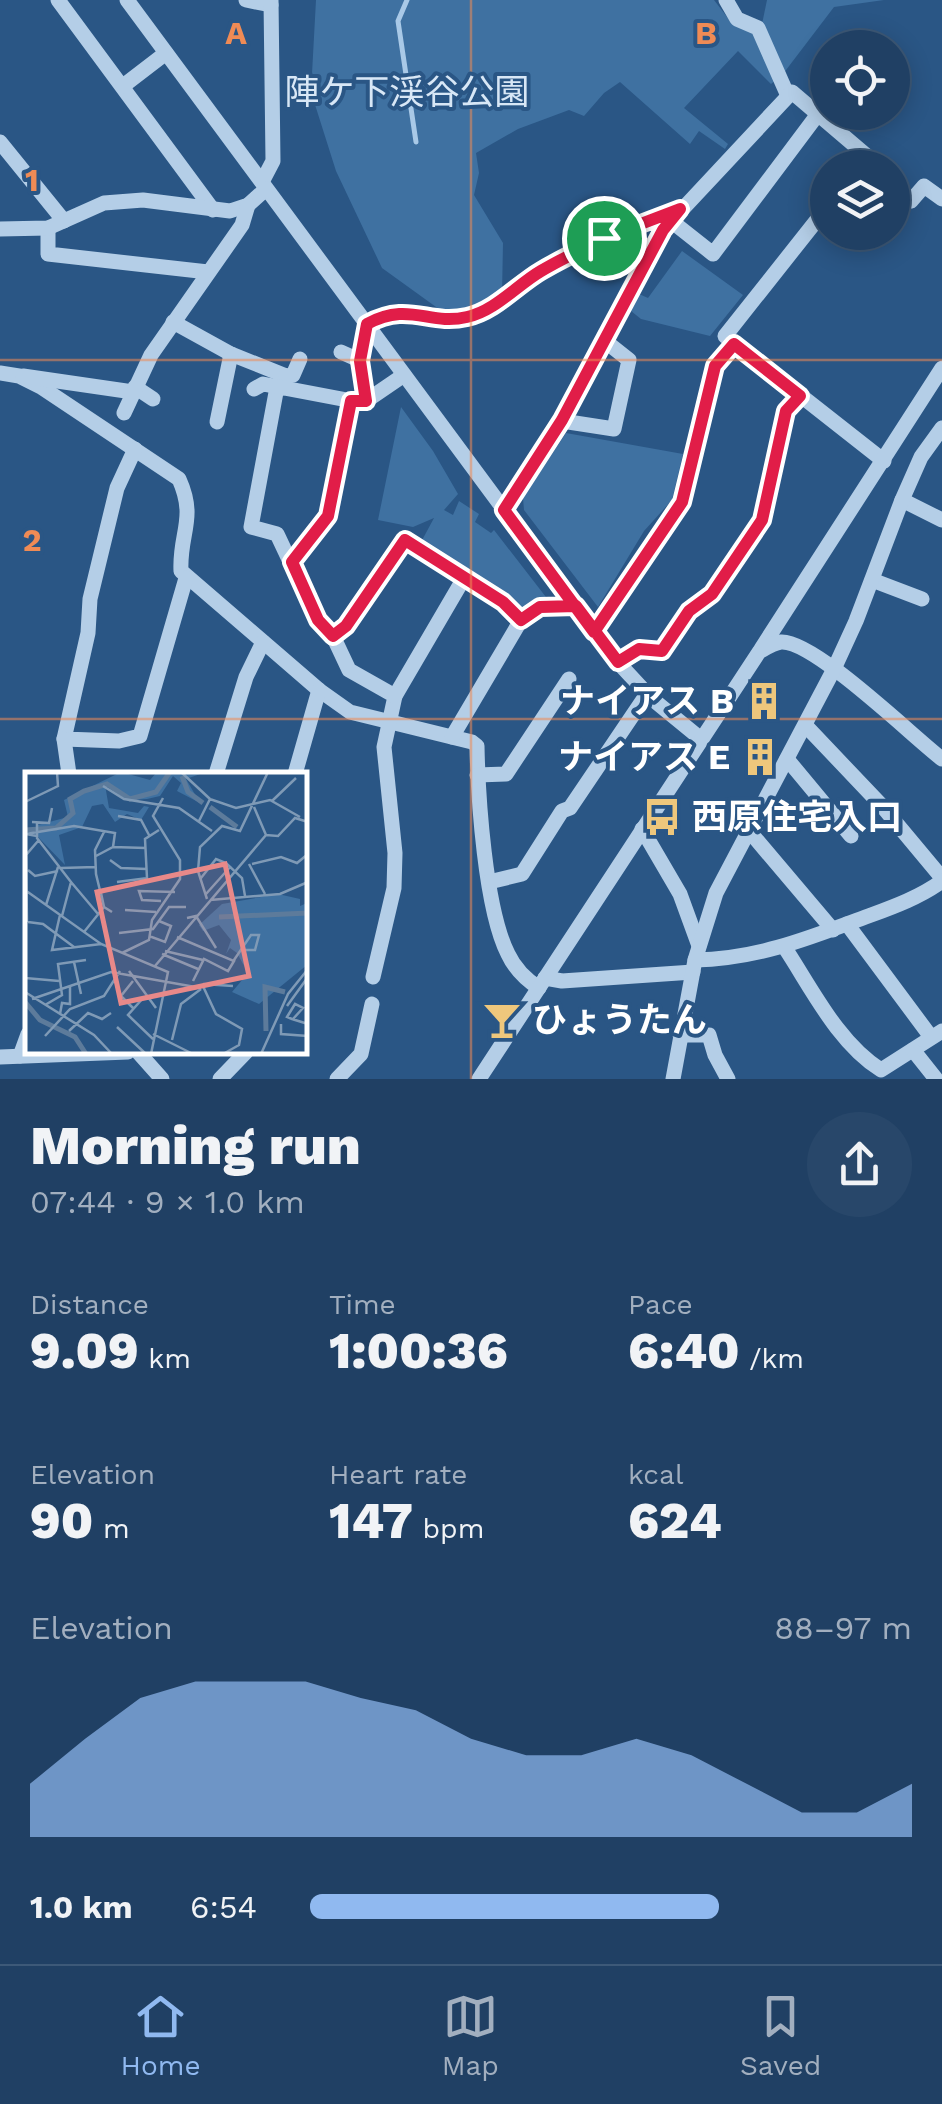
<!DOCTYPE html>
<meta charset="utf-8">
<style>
body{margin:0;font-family:"Work Sans","Noto Sans JP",sans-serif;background:#28476a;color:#f1f3f6;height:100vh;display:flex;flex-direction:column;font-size:38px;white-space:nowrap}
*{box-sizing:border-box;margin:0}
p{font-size:32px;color:#a2afbf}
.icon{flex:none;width:55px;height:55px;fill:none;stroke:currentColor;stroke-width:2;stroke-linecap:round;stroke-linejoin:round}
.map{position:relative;height:1079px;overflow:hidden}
.drawer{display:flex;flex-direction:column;background:#204064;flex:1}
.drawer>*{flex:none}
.tools{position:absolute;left:810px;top:30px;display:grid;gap:20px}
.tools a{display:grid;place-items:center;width:100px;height:100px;border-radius:50%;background:#204064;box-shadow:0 5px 25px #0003,0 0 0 2px #3d5978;font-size:50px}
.pin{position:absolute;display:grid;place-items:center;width:85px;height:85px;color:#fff;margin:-42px;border:5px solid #fff;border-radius:50%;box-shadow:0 2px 10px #0007}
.round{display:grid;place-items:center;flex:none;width:105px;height:105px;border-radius:52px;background:#28476a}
.overview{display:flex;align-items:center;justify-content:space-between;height:170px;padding:0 30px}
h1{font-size:55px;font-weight:800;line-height:75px}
.figures{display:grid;grid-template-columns:repeat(3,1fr);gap:15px;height:170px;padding:10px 30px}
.figures div{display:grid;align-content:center}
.figures b{font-size:50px;font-weight:800}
.figures small{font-size:28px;font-weight:400}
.figures p{font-size:28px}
.chart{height:280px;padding:20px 30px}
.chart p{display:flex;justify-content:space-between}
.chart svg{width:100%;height:180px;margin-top:10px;fill:#90b9f0;opacity:.7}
ul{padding:0 30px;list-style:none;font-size:32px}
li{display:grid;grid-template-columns:160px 120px 1fr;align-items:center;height:75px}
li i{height:25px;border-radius:12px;background:#90b9f0}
.menu{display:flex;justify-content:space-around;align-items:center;height:140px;border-top:2px solid #3d5978;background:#204064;font-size:28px;color:#a2afbf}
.menu a{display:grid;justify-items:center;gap:5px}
.menu .selected{color:#90b9f0}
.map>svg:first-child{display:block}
</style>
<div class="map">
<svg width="942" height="1079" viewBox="0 0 942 1079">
<rect width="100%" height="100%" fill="#2a5685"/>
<!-- green -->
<g fill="#3f71a1">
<path d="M316,0H714L731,22L754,34L776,80L771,84L738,51L684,108L728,144L725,149L699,131L690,144L620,82L604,93L584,116L569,110L518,129L476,153L479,173L474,195L503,243L502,294L476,308L443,312L382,268L336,171L311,92Z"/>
<path d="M767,0H884L834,7L783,74L762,24Z"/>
<path d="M682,251L743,295L710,336L641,319L631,311L639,294L648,298Z"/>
<path d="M401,407L433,451L458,494L444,510L453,515L459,501L479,514L475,522L491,533L494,530L549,601L522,610L420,544L434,518L413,527L378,520Z"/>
<path d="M566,433L683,454L672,500L644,531L598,607L524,510L523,498Z"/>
</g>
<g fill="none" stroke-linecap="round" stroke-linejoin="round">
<!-- stream -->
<path stroke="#a9c9e7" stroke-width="5" d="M407,0L398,21L416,142"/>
<!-- minor -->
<g stroke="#b4cee7" stroke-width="15">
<path d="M58,0L213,210"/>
<path d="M127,0L613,657L651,698L701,739"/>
<path d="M246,0L271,5"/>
<path d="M726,0L737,19L758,28L788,96"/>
<path d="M123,86L166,53"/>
<path d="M0,142L64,221"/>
<path d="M262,182L273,161L271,0"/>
<path d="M892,204L911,201L924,186L942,199"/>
<path d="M828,206L725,336L884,461"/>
<path d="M670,220L713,254L818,114"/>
<path d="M48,228V254L208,272"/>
<path d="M0,229L48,228L104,203L143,200L230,211L248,205L266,189"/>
<path d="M173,322L231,354L286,376L283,388"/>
<path d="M341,352L361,361"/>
<path d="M0,373L19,376L41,387L179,479C197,519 179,533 181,571L319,690L350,712L472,742L477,746C478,797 485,909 508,954C515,969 525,979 539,988"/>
<path d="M23,376L133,392"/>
<path d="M286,376L293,375L300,359"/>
<path d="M135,387L153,399"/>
<path d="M277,387L251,527L277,534L317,619L333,636L349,670L395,696L384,747L395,853L394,888L373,977"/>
<path d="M254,389L263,384L363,403L404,375"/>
<path d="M366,401L361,361L367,325C412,300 435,329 472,315C499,306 518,284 543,270C585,245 630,227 676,210"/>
<path d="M124,413L151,355L242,225L248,205"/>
<path d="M562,421L614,429L629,360L605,341"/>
<path d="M217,422L231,354"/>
<path d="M135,449L117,488L90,599L88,633L64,739L119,741L140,736L186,578"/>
<path d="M902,500L942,520"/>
<path d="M504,510L562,421L663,230L792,92L867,156L858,168"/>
<path d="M292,562L328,516L351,401"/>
<path d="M872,580L922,599"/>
<path d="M521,620L540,607L576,606"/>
<path d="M595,632L683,502L715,365L734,344"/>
<path d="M333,636L346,626L405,540L503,602L521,620L452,737"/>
<path d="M761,649L942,368"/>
<path d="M618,662L639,649L662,651L689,611L712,594L762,520L785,411L799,395"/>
<path d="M395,696L464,578"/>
<path d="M806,726L882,806L942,878"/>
<path d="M64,739L69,774"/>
<path d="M787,759L851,836"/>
<path d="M216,774L246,677L263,642"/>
<path d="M295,774L319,690"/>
<path d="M477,775L506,774L569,679"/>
<path d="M642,829L680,894L699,946"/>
<path d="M750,832L833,930"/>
<path d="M489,882L522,874L562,811L570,808L647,694"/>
<path d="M847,924L931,1037"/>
<path d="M785,948C812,989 838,1043 881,1070L942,1031"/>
<path d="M695,960C756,959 807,939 863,918C890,908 919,898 942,881"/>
<path d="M545,978L562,981L693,972"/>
<path d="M680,1035H709L715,1055L728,1079"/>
<path d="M913,1050L936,1079"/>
<path d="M138,1052L162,1079"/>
<path d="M20,1056L28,1034"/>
<path d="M0,1057L128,1052"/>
<path d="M220,1079L246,1052"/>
<path d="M337,1079L361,1054L372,1004"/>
<path d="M479,1079L759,652C766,648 773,643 781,642C814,640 912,736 942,759"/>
<path d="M673,1079L695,960L716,893L834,669L856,621L902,500L921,457L942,428"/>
</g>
</g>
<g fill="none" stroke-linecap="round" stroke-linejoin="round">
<!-- route casing -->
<g stroke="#fff" stroke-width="20">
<path id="route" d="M604,238C583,249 561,259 541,271C517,285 495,311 467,317C428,326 410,301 367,324L360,361L366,401H351L328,516L292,562L318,620L333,636L346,626L405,540L503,602L521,620L540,607L576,606L618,662L639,649L662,651L689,611L712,594L762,520L786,411L800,396L734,344L715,366L682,502L594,632L504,510L562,420L663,230L680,209L604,238"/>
</g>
<!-- route -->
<use href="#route" stroke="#e11d48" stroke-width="12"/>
</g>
<!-- grid -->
<path fill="none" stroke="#ef8b55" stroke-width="2.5" stroke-opacity="0.55" d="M471,0V1079M0,360H942M0,719H942"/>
<!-- icons -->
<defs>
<g id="building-bare" transform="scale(3)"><path d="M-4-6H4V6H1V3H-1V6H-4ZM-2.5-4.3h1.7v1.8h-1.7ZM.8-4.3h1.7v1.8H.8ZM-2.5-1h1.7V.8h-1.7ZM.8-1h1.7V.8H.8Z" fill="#eec77c" stroke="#2a5685" stroke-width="2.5" paint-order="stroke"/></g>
<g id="bus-bare" transform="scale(3)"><path d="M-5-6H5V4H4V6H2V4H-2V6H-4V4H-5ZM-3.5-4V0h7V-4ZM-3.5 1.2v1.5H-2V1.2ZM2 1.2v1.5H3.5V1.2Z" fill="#eec77c" stroke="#2a5685" stroke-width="2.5" paint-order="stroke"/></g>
<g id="bar-bare" transform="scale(3)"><path d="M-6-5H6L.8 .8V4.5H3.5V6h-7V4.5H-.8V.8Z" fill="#eec77c" stroke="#2a5685" stroke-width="2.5" paint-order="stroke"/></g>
</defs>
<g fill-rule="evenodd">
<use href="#building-bare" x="764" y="701"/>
<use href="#building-bare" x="760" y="757"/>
<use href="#bus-bare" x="662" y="817"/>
<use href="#bar-bare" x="502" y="1020"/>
</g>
<g text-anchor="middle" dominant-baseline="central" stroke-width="8" stroke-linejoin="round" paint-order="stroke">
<!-- park labels -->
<g font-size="35" fill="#d8e7f6" stroke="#2a5685">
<text x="407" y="92">陣ケ下渓谷公園</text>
</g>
<!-- poi labels -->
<g font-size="35" font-weight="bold" fill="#fff" stroke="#2a5685" text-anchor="end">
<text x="734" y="701">ナイアス B</text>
<text x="730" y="757">ナイアス E</text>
<text x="692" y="817" text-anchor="start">西原住宅入口</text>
<text x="532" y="1020" text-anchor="start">ひょうたん</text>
</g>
</g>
<!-- overview -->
<g transform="translate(25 772)">
<rect width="282" height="282" fill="#2a5685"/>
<path d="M96,0L125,8L132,0H181L161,7L175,31L152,19L156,11L148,4L135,24L122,27L105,28L80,13L84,36L113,41L119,34L124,35L116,48L102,42L90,50L78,32L67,34L57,55L34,63L40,93L13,65V53L43,45L39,28ZM253,122L275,127V134L282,131V193L234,232L207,220L223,201L212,181L205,176L201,182L206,168L194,153L178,159L174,153L197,132Z" fill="#3f71a1"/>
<path fill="none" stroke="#5d7b9b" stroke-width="5" d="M157,4L163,20L178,31M185,35L212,55M0,58L31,56L48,41L45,27L59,19L82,12L105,27L131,20L145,0M194,145L283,141M0,230L15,248L50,265L61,282M241,259L240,215L260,220"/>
<path fill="none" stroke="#7f9ab6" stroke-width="2.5" d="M156,0L185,27M78,14L99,27L154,36L187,59M247,29L271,6M0,30L33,14L32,0M229,35L241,63M93,44L116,48L124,63M174,49L185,27L211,36L245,28L275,45M7,50L24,51L27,36M12,51V66L46,110L37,144M79,60L70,78L71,102L79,135L87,140M12,64L1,62L49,54L90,61L88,75M71,84L88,75L121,76M85,88L96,96L122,97M224,92L240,122M227,92L256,85L272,91L283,82M36,96L71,95M3,98L10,104L33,99M122,106L120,67L134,58M176,106L191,87L201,91L217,106L220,124M46,110L73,142M92,110L123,106M0,118L76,172L143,200L126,282M181,122L206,94M182,127L173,99L175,75L197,54L215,59L243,0M185,128L255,122L283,110M136,129L117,128L114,119L150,120M21,133L33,95M100,138L131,140M35,143L27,178L76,172M162,146L171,144L191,176M2,150L1,83L13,69M3,150L18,152L49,175M59,160L79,135L76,121M94,161L128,157L144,135H161M124,164L140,170L146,154L134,149M152,165L209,189L203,199L179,187L168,209M140,179L178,188M97,181L124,168L127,148L155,107V88L128,44L138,26M137,182L173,197M209,188L226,163H234L230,178H219M49,190L56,222M130,194L241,63L253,64L270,46L283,50M104,199L131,236M0,206L34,209M108,209L96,224L108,236M177,212L191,242L217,257L214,273L198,282M178,212L208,214M0,220L69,263L87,282M119,225L103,243L128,267M7,227L86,200L176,216M20,233L37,223L33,192L61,188M262,234L283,205M35,242L37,231L45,232V214M268,247L278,236L270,232L262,245L267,247L283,252M256,252V262L283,264M92,255L121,282M44,259L63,241L77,247L86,241M128,262L168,282M20,264L45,237L79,224L95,199M147,268L156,232L176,217M236,282L263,222L283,197"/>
<path fill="#e88989" fill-opacity="0.15" stroke="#e88989" stroke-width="5" d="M200,92L224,204L96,231L72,120Z"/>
<rect width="282" height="282" fill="none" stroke="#fff" stroke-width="5"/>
</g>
<g font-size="32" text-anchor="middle" font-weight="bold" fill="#ef8b55" stroke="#2a5685" stroke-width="8" stroke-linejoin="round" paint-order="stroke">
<text x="236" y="44">A</text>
<text x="706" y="44">B</text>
<text x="32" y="191">1</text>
<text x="32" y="551">2</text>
</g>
</svg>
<div class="tools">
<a><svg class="icon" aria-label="locate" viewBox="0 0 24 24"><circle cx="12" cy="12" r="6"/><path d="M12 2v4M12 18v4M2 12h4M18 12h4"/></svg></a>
<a><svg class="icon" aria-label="layers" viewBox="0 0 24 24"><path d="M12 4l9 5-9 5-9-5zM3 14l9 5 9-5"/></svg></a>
</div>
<div class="pin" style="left:604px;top:238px;background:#1e9e55"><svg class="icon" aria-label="arrive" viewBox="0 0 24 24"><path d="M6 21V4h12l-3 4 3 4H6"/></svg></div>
</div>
<section class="drawer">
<div class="overview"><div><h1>Morning run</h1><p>07:44 · 9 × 1.0 km</p></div><a class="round"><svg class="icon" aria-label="share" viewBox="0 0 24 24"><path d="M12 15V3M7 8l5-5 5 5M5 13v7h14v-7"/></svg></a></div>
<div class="figures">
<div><p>Distance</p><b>9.09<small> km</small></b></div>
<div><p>Time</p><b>1:00:36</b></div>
<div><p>Pace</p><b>6:40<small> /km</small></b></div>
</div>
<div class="figures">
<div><p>Elevation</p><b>90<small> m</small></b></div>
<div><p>Heart rate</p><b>147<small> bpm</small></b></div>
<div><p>kcal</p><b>624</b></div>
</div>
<div class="chart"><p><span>Elevation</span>88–97 m</p>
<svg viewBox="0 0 160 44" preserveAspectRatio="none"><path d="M0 44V31L10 20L20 10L30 6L40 6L50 6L60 10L70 13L80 20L90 24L100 24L110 20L120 24L130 31L140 38L150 38L160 31V44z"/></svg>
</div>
<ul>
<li><b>1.0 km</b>6:54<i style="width:68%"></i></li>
</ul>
</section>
<nav class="menu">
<a class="selected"><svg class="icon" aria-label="home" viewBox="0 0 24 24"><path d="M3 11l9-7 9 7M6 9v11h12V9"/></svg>Home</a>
<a><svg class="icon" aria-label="map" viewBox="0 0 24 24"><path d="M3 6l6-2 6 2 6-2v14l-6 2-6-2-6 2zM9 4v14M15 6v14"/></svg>Map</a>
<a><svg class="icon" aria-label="saved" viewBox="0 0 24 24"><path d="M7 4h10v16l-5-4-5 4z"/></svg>Saved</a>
</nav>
